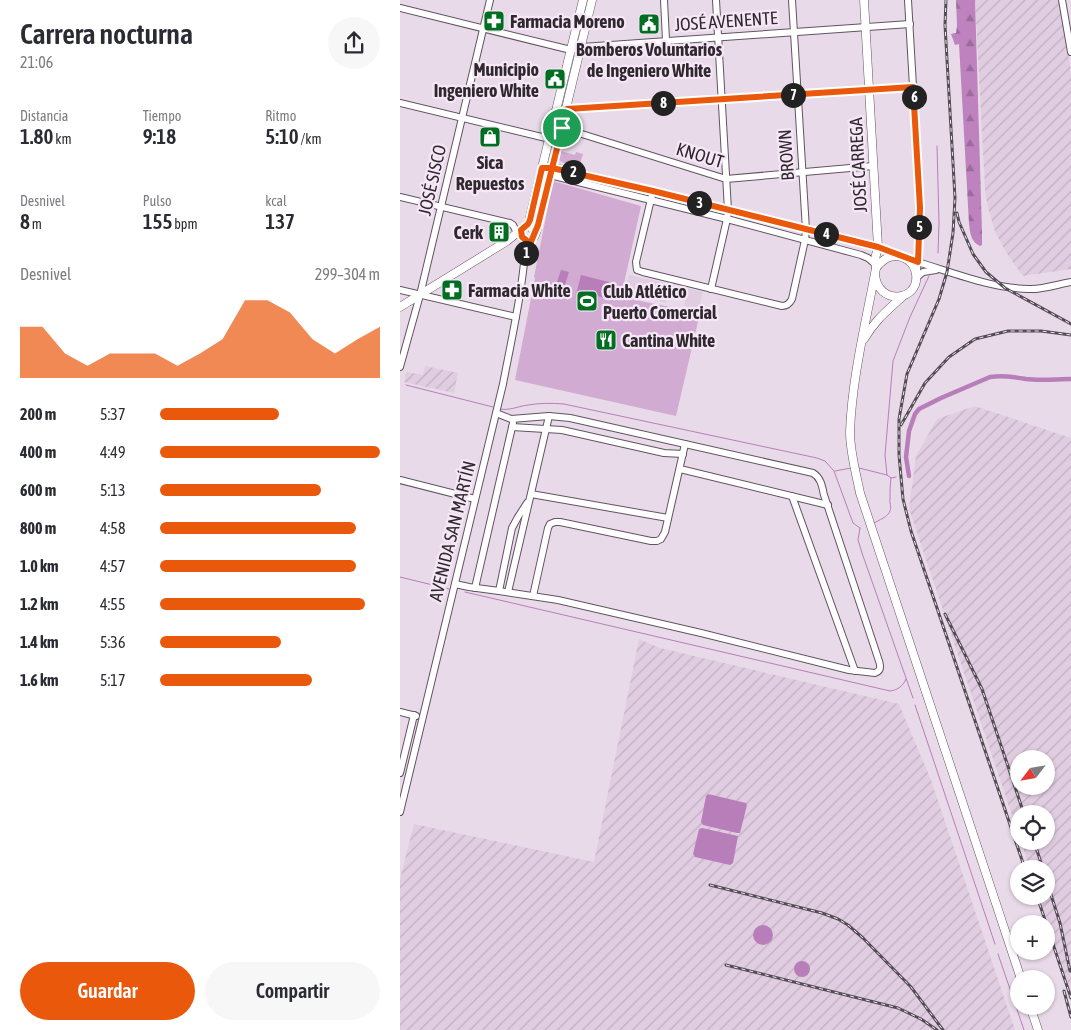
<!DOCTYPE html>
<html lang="es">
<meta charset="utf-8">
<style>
body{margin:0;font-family:"Asap Condensed",sans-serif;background:#f7f7f7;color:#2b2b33;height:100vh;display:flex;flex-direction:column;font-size:19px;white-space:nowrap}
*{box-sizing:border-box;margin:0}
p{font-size:16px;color:#7c7c81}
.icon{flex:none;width:28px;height:28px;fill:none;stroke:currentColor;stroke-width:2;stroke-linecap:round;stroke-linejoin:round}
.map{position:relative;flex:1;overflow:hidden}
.side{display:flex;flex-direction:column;background:#fff;width:400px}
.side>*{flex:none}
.needle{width:32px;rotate:239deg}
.tools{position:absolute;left:610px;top:750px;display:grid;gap:10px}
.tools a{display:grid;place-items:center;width:45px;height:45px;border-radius:50%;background:#fff;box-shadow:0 1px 4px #0004;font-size:25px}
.pin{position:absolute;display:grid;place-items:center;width:42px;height:42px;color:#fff;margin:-21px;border:2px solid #fff;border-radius:50%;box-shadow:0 1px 5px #0007}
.km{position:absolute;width:25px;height:25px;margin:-12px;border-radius:50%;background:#222;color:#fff;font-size:14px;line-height:25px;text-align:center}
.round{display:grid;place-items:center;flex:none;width:52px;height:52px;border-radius:26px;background:#f7f7f7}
.headline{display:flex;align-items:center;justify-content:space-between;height:85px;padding:0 20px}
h1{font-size:28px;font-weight:600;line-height:38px}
.metrics{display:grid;grid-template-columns:repeat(3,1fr);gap:8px;height:85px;padding:5px 20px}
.metrics div{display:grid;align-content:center}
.metrics b{font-size:21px;font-weight:600}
.metrics small{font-size:14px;font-weight:400}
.metrics p{font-size:14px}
.chart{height:140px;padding:10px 20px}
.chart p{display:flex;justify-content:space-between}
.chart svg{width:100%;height:90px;margin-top:5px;fill:#ea580c;opacity:.7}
.action{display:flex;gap:10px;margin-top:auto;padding:10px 20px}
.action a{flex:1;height:58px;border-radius:30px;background:#ea580c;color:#fff;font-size:20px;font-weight:600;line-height:58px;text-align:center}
.action a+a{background:#f7f7f7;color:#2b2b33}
ul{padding:0 20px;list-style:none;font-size:16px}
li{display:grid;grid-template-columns:80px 60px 1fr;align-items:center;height:38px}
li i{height:12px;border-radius:6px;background:#ea580c}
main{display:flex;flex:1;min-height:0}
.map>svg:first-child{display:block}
</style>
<main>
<section class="side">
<div class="headline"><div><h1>Carrera nocturna</h1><p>21:06</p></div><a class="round"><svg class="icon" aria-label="share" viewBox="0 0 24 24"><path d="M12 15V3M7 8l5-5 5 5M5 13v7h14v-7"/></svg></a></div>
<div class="metrics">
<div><p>Distancia</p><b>1.80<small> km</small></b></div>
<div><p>Tiempo</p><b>9:18</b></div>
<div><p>Ritmo</p><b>5:10<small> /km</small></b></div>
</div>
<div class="metrics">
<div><p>Desnivel</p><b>8<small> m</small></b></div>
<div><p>Pulso</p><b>155<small> bpm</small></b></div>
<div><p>kcal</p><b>137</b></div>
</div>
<div class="chart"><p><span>Desnivel</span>299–304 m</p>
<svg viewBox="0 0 160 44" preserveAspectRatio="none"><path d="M0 44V19L10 19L20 32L30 38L40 32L50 32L60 32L70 38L80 32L90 25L100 6L110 6L120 12L130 25L140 32L150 25L160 19V44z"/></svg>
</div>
<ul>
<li><b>200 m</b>5:37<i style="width:54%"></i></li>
<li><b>400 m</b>4:49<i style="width:100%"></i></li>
<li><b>600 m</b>5:13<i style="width:73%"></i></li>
<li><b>800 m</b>4:58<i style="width:89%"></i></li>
<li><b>1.0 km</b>4:57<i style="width:89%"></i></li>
<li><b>1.2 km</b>4:55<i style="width:93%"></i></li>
<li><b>1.4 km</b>5:36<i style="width:55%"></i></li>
<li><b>1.6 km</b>5:17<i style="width:69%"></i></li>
</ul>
<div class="action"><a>Guardar</a><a>Compartir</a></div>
</section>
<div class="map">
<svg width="671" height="1030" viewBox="0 0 671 1030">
<defs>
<pattern id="industrial-furrows" width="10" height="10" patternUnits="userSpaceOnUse" patternTransform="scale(1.25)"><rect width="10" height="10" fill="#e1cde1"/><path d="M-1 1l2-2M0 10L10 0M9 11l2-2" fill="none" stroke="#c1b0c1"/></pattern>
<pattern id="forest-firs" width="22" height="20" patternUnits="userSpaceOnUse" patternTransform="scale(1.25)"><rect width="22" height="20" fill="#be83bf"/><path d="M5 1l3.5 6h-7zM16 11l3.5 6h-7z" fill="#9b6b9c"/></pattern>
</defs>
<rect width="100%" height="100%" fill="#e9dae9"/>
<!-- built -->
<g fill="#e1cde1">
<path d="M229,275L269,284L266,303L224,293Z"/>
<path d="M274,285L303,292L298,310L284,306L286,297L273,294Z"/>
</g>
<!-- industrial -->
<g fill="url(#industrial-furrows)" fill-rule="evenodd">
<path d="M575,0H659L671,71V269L623,276L609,257L595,232L588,208L585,190Z"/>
<path d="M25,366L58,373L54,393L4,382L6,372L23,375Z"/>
<path d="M575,406L671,438V992L639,896H646V869H630L621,841H646V814H619V836L509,509L516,456L537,419ZM619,759H646V786H619Z"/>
<path d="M239,639L260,648L499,704L531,780L615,1030H0V879L14,824L194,862Z"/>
</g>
<!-- forest -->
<path fill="url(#forest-firs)" d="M556,0H575L582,232V245L580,246C571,242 570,233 569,224L559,44L555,45L551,34L556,33L557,26Z"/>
<!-- park -->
<g fill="#d1abd1">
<path d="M161,151L175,155L176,152L183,154L179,167L161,162L159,159Z"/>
<path d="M153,181L241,206L221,297L300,313L276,416L115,380L135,278L134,277Z"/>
</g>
<!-- water -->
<g fill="#b87eb9">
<path d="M161,270L169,272L162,294L154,292Z"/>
<path d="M181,275L213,283L209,299L177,291Z"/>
<path d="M308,794L346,803L347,805L340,833H337L303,825L301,822L306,796Z"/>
<path d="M302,828L338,836L333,863L330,865L295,857L293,854L299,829Z"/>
<circle cx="363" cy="935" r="10"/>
<circle cx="402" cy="969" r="8"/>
</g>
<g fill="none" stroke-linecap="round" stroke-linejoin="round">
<!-- stream -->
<g stroke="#b87eb9" stroke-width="1">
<path d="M537,146L539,223L538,253"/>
<path d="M6,385L93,407"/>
<path d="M100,409C109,411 119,406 128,405C140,403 151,403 164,404L417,458L425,461L434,471L453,523L460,528"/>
<path d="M459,468L487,475L491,478L496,477"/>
<path d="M435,471L451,468"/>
<path d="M487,475L485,455L493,361L510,317L529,276"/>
<path d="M474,523C479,520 488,517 490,511C492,507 489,502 490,499C490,492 490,485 491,478"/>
<path d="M460,528L458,540L462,553L513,698"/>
<path d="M0,577L49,589"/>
<path d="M65,592L490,691C498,690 503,686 506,679"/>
<path d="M515,705L595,944"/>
<path d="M598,954L624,1030"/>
</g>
<!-- canal -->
<path stroke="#b87eb9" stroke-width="4.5" d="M509,476L506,457L509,431L515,414L519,409L541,398L590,377C603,375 614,377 626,379C641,381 657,379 671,379"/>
<!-- minor casing -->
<g stroke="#615461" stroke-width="8">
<g id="minor">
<path d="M264,0L266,40"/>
<path d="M508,0L520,208L517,272"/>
<path d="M662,0L671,52"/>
<path d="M0,8L171,50L182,47L510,24"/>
<path d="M0,103L150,139L158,146"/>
<path d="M155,116L167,109L513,87"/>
<path d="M153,125L326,179L473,166"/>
<path d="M142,168L150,175L327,219L461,255L468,258L475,264"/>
<path d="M149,168L153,167L253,191L478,247"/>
<path d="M253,191L236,262L237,270L243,272L382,306C387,306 390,303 392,299L405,240L406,230L392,0"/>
<path d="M0,197L110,223L113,225L117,233"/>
<path d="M514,261C552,272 589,288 629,289C641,290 659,284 671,282"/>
<path d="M516,278L523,272L536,270"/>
<path d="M311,289L327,219L328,210L316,0"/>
<path d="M0,290L116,317"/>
<path d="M0,367L20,295L90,0"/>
<path d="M112,427L162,430L264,453L283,454"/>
<path d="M280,469L428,505"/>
<path d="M0,480L75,499"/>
<path d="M131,494L268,518"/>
<path d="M392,496L455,671"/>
<path d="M55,584L69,587L99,591L158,600L301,633L449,670L475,673C481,671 481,667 479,661L424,495C422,486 421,478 413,473L170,418L149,416L111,419L96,413"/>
<path d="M75,588L113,423"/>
<path d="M99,591L112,528L118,517L127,503"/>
<path d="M108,592L149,416"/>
<path d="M133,596L148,528L150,524L155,522H160L251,541H257L261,539L265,532L285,444"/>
<path d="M0,712L16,716"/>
<path d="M0,773L14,715"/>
<path d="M0,812L103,384C112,337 123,289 126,240"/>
</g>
</g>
<!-- major casing -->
<g stroke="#615461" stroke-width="9">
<g id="major">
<path d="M464,0L478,247L475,259L476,268"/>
<path d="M126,226L129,222L130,217L183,0"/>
<path d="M134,236V231L130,226L124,227C116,237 127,245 134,237C136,234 137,229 138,225L192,0"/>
<path d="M475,274C477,306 520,302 516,274C515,268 513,264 509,261C497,251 484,257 476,268C466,322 452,377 450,432C450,452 456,473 460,493L621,979"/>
<path d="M0,307L107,241L122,229"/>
<path d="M464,339C476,319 486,312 503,296"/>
<path d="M630,1006L638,1030"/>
</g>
</g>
<!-- minor -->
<use href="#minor" stroke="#fff" stroke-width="6"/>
<!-- major -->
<use href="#major" stroke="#fff" stroke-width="8"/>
<!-- rail casing -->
<g stroke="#544c54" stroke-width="3">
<g id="rail">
<path d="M546,0L545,25L555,198L553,233L547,272L539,299L507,374L499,419V455L503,499L511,531L625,869"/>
<path d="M557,213L559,222L573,254L586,272L605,288L671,324"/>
<path d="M501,425L525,383L549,357L575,339L608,331H641L671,335"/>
<path d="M545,614L582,689L624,814"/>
<path d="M634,841L643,869"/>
<path d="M646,879L660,923L670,971"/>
<path d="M310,885L422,913L438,919L448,925L463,938L511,987L543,1030"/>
<path d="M637,896L671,998"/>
<path d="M326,965L498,1008L521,1019L537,1030"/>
<path d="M664,991L671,1017"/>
</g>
</g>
<!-- rail -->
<use href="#rail" stroke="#f6e7f6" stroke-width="1" stroke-dasharray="4" stroke-linecap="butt"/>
</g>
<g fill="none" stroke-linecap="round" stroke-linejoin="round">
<!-- route casing -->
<g stroke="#fff" stroke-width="10">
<path id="route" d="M162,128L138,225L125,256L126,240L122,237L121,230L128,224L130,220L142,168H152L253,191L478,247L518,262L520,208L513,87L167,109L155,116L153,125L162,128"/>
</g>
<!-- route -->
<use href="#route" stroke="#ea580c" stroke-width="6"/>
</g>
<!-- icons -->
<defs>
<g id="pharmacy-square" transform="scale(1.125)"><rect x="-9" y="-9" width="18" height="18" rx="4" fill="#006e20" stroke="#f6e7f6"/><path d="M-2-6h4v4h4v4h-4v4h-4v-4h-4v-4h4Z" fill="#fff"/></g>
<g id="civic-square" transform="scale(1.125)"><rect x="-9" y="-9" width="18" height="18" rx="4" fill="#006e20" stroke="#f6e7f6"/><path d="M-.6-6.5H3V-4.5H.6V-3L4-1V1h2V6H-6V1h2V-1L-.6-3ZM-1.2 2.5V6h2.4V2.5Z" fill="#fff"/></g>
<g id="shop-square" transform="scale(1.125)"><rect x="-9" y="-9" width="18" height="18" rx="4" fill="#006e20" stroke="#f6e7f6"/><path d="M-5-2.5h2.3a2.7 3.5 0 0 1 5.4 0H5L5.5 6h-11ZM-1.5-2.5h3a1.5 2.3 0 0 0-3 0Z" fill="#fff"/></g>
<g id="building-square" transform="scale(1.125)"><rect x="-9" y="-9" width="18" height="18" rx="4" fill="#006e20" stroke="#f6e7f6"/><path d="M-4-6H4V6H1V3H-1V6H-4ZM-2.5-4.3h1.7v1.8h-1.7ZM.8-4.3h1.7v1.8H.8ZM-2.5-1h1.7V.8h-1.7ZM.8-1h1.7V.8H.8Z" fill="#fff"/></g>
<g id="stadium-square" transform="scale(1.125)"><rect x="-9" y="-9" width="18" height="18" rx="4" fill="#006e20" stroke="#f6e7f6"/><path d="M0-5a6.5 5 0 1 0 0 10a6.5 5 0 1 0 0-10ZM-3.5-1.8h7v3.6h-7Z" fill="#fff"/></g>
<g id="restaurant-square" transform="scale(1.125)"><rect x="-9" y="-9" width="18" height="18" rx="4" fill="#006e20" stroke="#f6e7f6"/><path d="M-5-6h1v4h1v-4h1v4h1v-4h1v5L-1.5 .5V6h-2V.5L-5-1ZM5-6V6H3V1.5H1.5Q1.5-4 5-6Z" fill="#fff"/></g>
</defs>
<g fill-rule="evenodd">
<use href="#pharmacy-square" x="94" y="21"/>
<use href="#civic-square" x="249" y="24"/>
<use href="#civic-square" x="155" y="79"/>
<use href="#shop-square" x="90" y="137"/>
<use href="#building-square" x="99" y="232"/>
<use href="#pharmacy-square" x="52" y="290"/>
<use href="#stadium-square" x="187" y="301"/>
<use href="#restaurant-square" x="206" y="340"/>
</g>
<g text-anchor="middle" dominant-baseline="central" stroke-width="4.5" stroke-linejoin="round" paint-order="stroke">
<!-- poi labels -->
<g font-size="18" font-weight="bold" fill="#2f292f" stroke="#f6e7f6" text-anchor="start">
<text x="110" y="21">Farmacia Moreno</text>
<text x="249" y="49" text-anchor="middle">Bomberos Voluntarios<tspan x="249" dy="21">de Ingeniero White</tspan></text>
<text x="139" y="69" text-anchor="end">Municipio<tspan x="139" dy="21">Ingeniero White</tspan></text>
<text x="90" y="162" text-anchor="middle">Sica<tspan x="90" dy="21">Repuestos</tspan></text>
<text x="83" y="232" text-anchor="end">Cerk</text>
<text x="68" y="290">Farmacia White</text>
<text x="203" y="291">Club Atlético<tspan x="203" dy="21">Puerto Comercial</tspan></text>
<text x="222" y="340">Cantina White</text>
</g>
<!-- street labels -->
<g font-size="18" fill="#2f292f" stroke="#f6e7f6">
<text transform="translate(326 21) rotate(-4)">JOSÉ AVENENTE</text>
<text transform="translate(300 155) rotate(17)">KNOUT</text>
<text transform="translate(386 155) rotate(-94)">BROWN</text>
<text transform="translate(458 165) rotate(-93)">JOSÉ CARREGA</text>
<text transform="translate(32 180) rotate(-77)">JOSÉ SISCO</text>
<text transform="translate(52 531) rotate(-76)">AVENIDA SAN MARTÍN</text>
</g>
</g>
</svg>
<div class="tools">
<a><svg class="needle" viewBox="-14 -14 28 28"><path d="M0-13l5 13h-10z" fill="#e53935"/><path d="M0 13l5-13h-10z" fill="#7c7c81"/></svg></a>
<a><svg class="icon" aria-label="locate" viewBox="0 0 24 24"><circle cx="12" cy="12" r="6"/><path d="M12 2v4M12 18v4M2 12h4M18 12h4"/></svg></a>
<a><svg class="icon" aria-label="layers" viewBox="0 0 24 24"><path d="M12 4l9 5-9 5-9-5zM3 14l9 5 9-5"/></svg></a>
<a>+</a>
<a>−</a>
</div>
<div class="pin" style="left:162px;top:128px;background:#1e9e55"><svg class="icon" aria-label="arrive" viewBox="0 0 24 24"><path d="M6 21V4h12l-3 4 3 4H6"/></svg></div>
<b class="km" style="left:126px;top:253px">1</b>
<b class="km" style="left:173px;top:172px">2</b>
<b class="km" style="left:299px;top:203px">3</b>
<b class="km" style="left:426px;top:234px">4</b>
<b class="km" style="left:519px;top:227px">5</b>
<b class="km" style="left:514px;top:97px">6</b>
<b class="km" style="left:393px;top:95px">7</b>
<b class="km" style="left:263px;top:103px">8</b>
</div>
</main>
